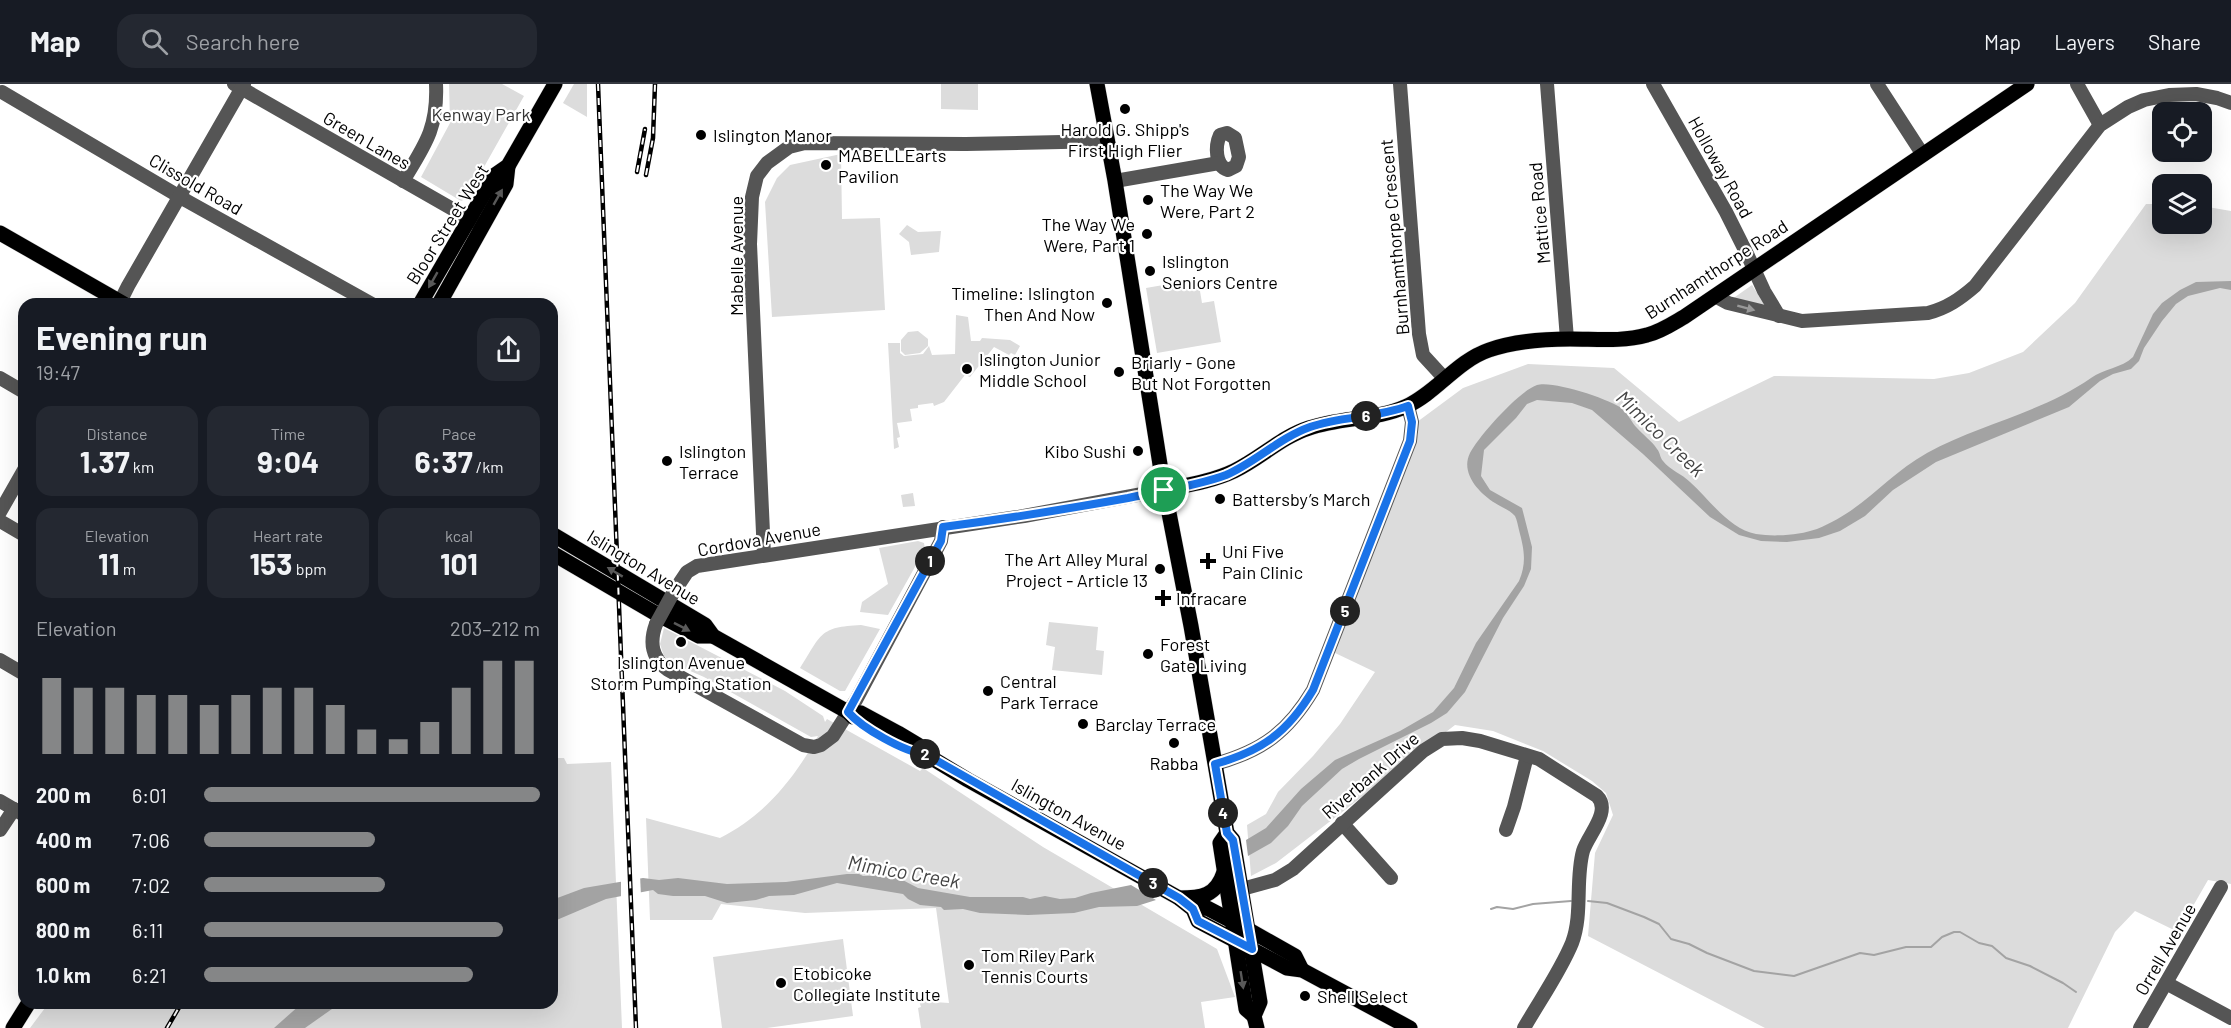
<!DOCTYPE html>
<meta charset="utf-8">
<style>
body{margin:0;font-family:Barlow,sans-serif;background:#242831;color:#f1f3f6;height:100vh;display:flex;flex-direction:column;font-size:22px;white-space:nowrap}
*{box-sizing:border-box;margin:0}
p{font-size:20px;color:#9ea1a6}
.icon{flex:none;width:33px;height:33px;fill:none;stroke:currentColor;stroke-width:2;stroke-linecap:round;stroke-linejoin:round}
.map{position:relative;flex:1;overflow:hidden}
.drawer{position:absolute;left:18px;top:214px;width:540px;height:711px;display:flex;flex-direction:column;background:#171b24;border-radius:18px;box-shadow:0 6px 24px #0002}
.drawer>*{flex:none}
.controls{position:absolute;left:2152px;top:18px;display:grid;gap:12px}
.controls a{display:grid;place-items:center;width:60px;height:60px;border-radius:12px;background:#171b24;box-shadow:0 6px 24px #0002;font-size:30px}
.pin{position:absolute;display:grid;place-items:center;width:51px;height:51px;color:#fff;margin:-26px;border:3px solid #fff;border-radius:50%;box-shadow:0 2px 6px #0007}
.km{position:absolute;width:30px;height:30px;margin:-15px;border-radius:50%;background:#222;color:#fff;font-size:16px;line-height:30px;text-align:center}
.round{display:grid;place-items:center;flex:none;width:63px;height:63px;border-radius:18px;background:#242831}
.head{display:flex;align-items:center;justify-content:space-between;height:102px;padding:0 18px}
h1{font-size:33px;font-weight:700;line-height:45px}
.stats{display:grid;grid-template-columns:repeat(3,1fr);gap:9px;height:102px;padding:6px 18px}
.stats div{display:grid;align-content:center;border-radius:15px;background:#242831;text-align:center}
.stats b{font-size:30px;font-weight:700}
.stats small{font-size:16px;font-weight:400}
.stats p{font-size:16px}
.chart{height:168px;padding:12px 18px}
.chart p{display:flex;justify-content:space-between}
.chart svg{width:100%;height:108px;margin-top:6px;stroke:#858687;stroke-width:6}
ul{padding:0 18px;list-style:none;font-size:20px}
li{display:grid;grid-template-columns:96px 72px 1fr;align-items:center;height:45px}
li i{height:15px;border-radius:8px;background:#858687}
header{display:flex;align-items:center;gap:36px;box-sizing:border-box;height:84px;padding:0 30px;background:#171b24;border-bottom:2px solid #363941}
header strong{font-size:28px}
nav{display:flex;gap:33px;margin-inline-start:auto;font-size:21px}
.search{width:420px;height:54px;background:#242831;display:flex;align-items:center;gap:15px;box-sizing:border-box;padding:0 21px;border-radius:18px;color:#9ea1a6;font-size:22px}
.map>svg:first-child{display:block}
</style>
<header>
<strong>Map</strong>
<div class="search"><svg class="icon" aria-label="search" viewBox="0 0 24 24"><circle cx="10" cy="10" r="6"/><path d="M15 15l6 6"/></svg>Search here</div>
<nav><a>Map</a><a>Layers</a><a>Share</a></nav>
</header>
<div class="map">
<svg width="2231" height="944" viewBox="0 0 2231 944">
<rect width="100%" height="100%" fill="#fff"/>
<!-- green -->
<g fill="#dcdcdc">
<path d="M449,0H502L524,12L466,115L461,117L421,93L450,39Z"/>
<path d="M574,0H587V33L563,19Z"/>
<path d="M941,0H978V26L941,25Z"/>
<path d="M841,70L842,135L880,134L885,226L772,233L765,118L777,94L790,81Z"/>
<path d="M2146,120H2163V140H2202V122L2231,127V800L2208,796L2178,848L2135,827L2115,848L2068,944H1765L1588,852L1595,769L1613,731L1606,709L1592,697L1543,667L1493,647L1455,641L1276,779L1251,792L1247,741L1266,730L1278,708L1313,672L1340,640L1375,588L1333,568L1405,388L1418,350L1417,338L1463,304L1528,280L1614,284L1679,338L1774,292L1934,295L1969,289L2023,268L2075,219Z"/>
<path d="M907,141L918,148L941,147L939,168L911,171L909,158L899,150Z"/>
<path d="M1198,195L1202,219L1214,217L1221,258L1157,269L1146,204Z"/>
<path d="M1752,201L1766,223L1728,218Z"/>
<path d="M956,231L968,233L971,257H980L982,254L1010,256L1020,262L1015,271L1011,269L1009,271L994,263L970,293L965,291L944,318L934,322L933,319L918,321V324L910,325L912,337L897,339L900,353L897,354L899,363L894,365L888,259H900V269L904,272L923,270L929,262L932,271L955,270Z"/>
<path d="M918,247L928,255V262L920,269L905,271L901,267V256L908,248Z"/>
<path d="M913,409L915,422L903,423L901,411Z"/>
<path d="M918,457L924,459L925,465L888,531L860,528L862,518L888,500L879,464Z"/>
<path d="M1049,538L1098,543L1096,566L1104,567L1102,591L1052,586L1055,563L1046,561Z"/>
<path d="M861,541L880,545L845,607H840L800,584C822,550 819,543 861,541Z"/>
<path d="M664,544L785,607L823,632L825,638L827,635L920,687L923,684L1043,763L1217,865L1235,913L1201,918L1205,944H921L918,924L921,923L919,917L949,919L936,824L805,829L721,820L712,836H650L646,734L720,754C765,731 793,696 818,652L811,653L704,593L672,579L664,572L660,560Z"/>
<path d="M552,674H564L567,680L611,678L622,944H30L48,920H552Z"/>
<path d="M843,855L853,932L767,944H722L713,873Z"/>
</g>
<!-- water -->
<g fill="#a3a3a3">
<path d="M2231,197V206L2220,204L2188,212L2176,220L2162,237L2144,264L2139,277L2131,285L2113,290L2100,297L2069,323L1936,378L1893,406L1865,432L1840,447L1819,454L1787,458L1761,457L1739,451L1710,433L1643,370L1592,326L1572,319L1537,316L1527,320L1516,334L1484,366L1481,392L1490,406L1522,424L1532,463L1531,485L1524,502L1503,534L1465,608L1447,629L1431,639L1359,675L1342,685L1302,722L1288,742L1271,759L1248,772L1246,756L1266,744L1301,705L1335,676L1400,647L1433,628L1454,604L1476,559L1519,497C1527,478 1524,465 1519,446C1518,442 1517,436 1515,432C1510,426 1501,423 1495,419C1479,409 1460,389 1470,369C1479,352 1519,307 1537,301C1552,296 1610,315 1623,325C1628,330 1632,339 1637,344C1643,351 1652,357 1657,365C1660,368 1660,374 1663,377C1670,386 1682,390 1690,398C1709,415 1729,445 1756,450C1775,453 1800,451 1817,445C1864,426 1886,392 1927,369C1980,340 2041,329 2091,294C2103,285 2122,284 2133,273L2153,230L2162,219L2180,206L2196,198Z"/>
<path d="M847,790H859L863,792L893,791L918,804L970,813H1023L1030,815L1045,812L1060,815L1075,814L1091,809L1131,801L1156,816L1137,822L1099,823L1074,829L1028,831L980,829L963,825L944,826L941,823L920,821L908,815L903,810L837,799L794,811L769,812L756,816L727,819L705,812H673L658,810L653,806L606,815L552,838V816L584,804L643,794L659,796L678,794L727,800L786,798Z"/>
<path d="M301,920H339L305,944H274Z"/>
</g>
<!-- pier -->
<path fill="#fff" d="M640,791L641,812L621,815V796Z"/>
<g fill="none" stroke-linecap="round" stroke-linejoin="round">
<!-- stream -->
<g stroke="#a3a3a3" stroke-width="2">
<path d="M1588,817L1607,819L1644,833L1659,840L1671,855L1689,860L1707,869L1754,887L1794,892L1860,869L1874,871L1906,863H1931L1942,853L1954,848H1960L1979,859L1992,862L2006,874L2030,882L2063,899L2076,908"/>
<path d="M1491,825L1497,823L1513,825L1533,820L1571,817"/>
</g>
<!-- major casing -->
<g stroke="#dbdbdb" stroke-width="16">
<g id="major">
<path d="M1097,0L1115,97L1162,393L1191,542L1227,749L1233,756L1260,918L1254,932L1257,944"/>
<path d="M0,149L124,220"/>
<path d="M420,220L495,91L508,82L555,0"/>
<path d="M439,220L506,100L508,82"/>
<path d="M1164,406C1188,401 1213,397 1234,387C1261,374 1281,353 1309,344C1341,333 1377,336 1407,322C1437,308 1457,277 1489,266C1515,257 1543,255 1570,255C1596,255 1622,258 1647,251C1660,248 1672,240 1684,233L2027,0"/>
<path d="M552,450L705,541L713,552L848,628L853,633"/>
<path d="M552,469L653,528L699,552H713"/>
<path d="M848,628L861,629L898,649L918,661L925,670L968,696L1179,814L1193,825L1198,837L1287,884L1302,886L1410,944"/>
<path d="M1227,749L1220,759L1246,925L1254,932"/>
<path d="M1179,814C1202,814 1216,812 1224,788"/>
<path d="M1193,825L1207,824L1249,846L1295,872L1302,886"/>
<path d="M13,944L28,920"/>
</g>
</g>
<!-- minor -->
<g stroke="#555" stroke-width="14">
<path d="M234,0L477,139"/>
<path d="M1400,0L1419,250L1423,271L1445,295"/>
<path d="M1547,0L1567,255"/>
<path d="M1653,0L1726,128L1748,172L1764,207L1779,232"/>
<path d="M1877,0L1923,71"/>
<path d="M2077,0L2100,41"/>
<path d="M2,8L187,117L372,220"/>
<path d="M1227,49L1235,54L1239,73L1236,82L1228,86C1215,82 1215,62 1220,51Z"/>
<path d="M403,97C425,61 438,44 436,0"/>
<path d="M1115,97L1219,79"/>
<path d="M1715,212L1728,219L1802,237L1928,229C1947,224 1960,215 1975,202L2100,41L2128,23L2144,16L2169,11L2196,10L2217,14L2231,19"/>
<path d="M119,220L128,202L244,0"/>
<path d="M0,294L24,308"/>
<path d="M0,428L24,386"/>
<path d="M0,437L24,451"/>
<path d="M764,471L750,160L752,113L757,92L767,79L789,63L805,59L966,60L1107,57"/>
<path d="M673,509L687,488L697,482L1024,432L1164,406"/>
<path d="M656,540C649,559 652,574 668,586L803,661L814,663L821,661L833,652L856,616L941,457L943,443"/>
<path d="M0,576L24,590"/>
<path d="M1215,680C1262,667 1288,648 1313,606L1410,357L1412,338L1408,322"/>
<path d="M0,717L24,731"/>
<path d="M1342,739L1391,794"/>
<path d="M0,746L14,725"/>
<path d="M1506,746L1514,723L1527,672"/>
<path d="M1242,805L1275,796L1293,785L1423,667L1442,655L1462,654L1480,657L1539,675L1597,712C1612,727 1588,751 1583,767C1575,796 1583,830 1572,859C1560,888 1540,916 1524,944"/>
<path d="M2166,899L2231,934"/>
<path d="M2140,944L2221,803"/>
</g>
<!-- major -->
<use href="#major" stroke="#000" stroke-width="15"/>
<!-- rail casing -->
<g stroke="#000" stroke-width="4.5">
<g id="rail">
<path d="M598,0L636,944"/>
<path d="M637,88L645,45"/>
<path d="M646,91L653,54L655,0"/>
<path d="M167,944L181,920"/>
</g>
</g>
<!-- rail -->
<use href="#rail" stroke="#fff" stroke-width="2" stroke-dasharray="7" stroke-linecap="butt"/>
<!-- minor-bridge -->
<path stroke="#555" stroke-width="14" d="M656,540L673,509"/>
</g>
<!-- one-way arrows -->
<defs><path id="oneway-solid" d="M-6-.8H1V-3.2L6.5 0L1 3.2V.8H-6Z" transform="scale(1.5)"/></defs>
<g fill="#595959">
<use href="#oneway-solid" transform="translate(498 113) rotate(-60)"/>
<use href="#oneway-solid" transform="translate(433 196) rotate(120)"/>
<use href="#oneway-solid" transform="translate(615 488) rotate(-149)"/>
<use href="#oneway-solid" transform="translate(682 543) rotate(27)"/>
<use href="#oneway-solid" transform="translate(1242 896) rotate(81)"/>
</g>
<use fill="#999" href="#oneway-solid" transform="translate(1746 224) rotate(15)"/>
<g fill="none" stroke-linecap="round" stroke-linejoin="round">
<!-- route casing -->
<g stroke="#fff" stroke-width="12">
<path id="route" d="M1408,322L1412,338L1410,357L1313,606C1288,648 1262,667 1215,680L1227,749L1233,756L1252,865L1198,837L1193,825L1179,814L925,670C904,668 862,644 848,628L941,457L943,443C1005,435 1067,425 1128,414C1157,408 1200,401 1226,391C1256,378 1279,354 1310,343C1341,332 1376,334 1408,322Z"/>
</g>
<!-- route -->
<use href="#route" stroke="#1a73e8" stroke-width="8"/>
</g>
<!-- markers -->
<g fill="#000" stroke="#fff" stroke-width="2">
<circle cx="1125" cy="25" r="6"/>
<circle cx="701" cy="51" r="6"/>
<circle cx="826" cy="81" r="6"/>
<circle cx="1148" cy="116" r="6"/>
<circle cx="1147" cy="150" r="6"/>
<circle cx="1150" cy="187" r="6"/>
<circle cx="1107" cy="219" r="6"/>
<circle cx="967" cy="285" r="6"/>
<circle cx="1119" cy="288" r="6"/>
<circle cx="1138" cy="367" r="6"/>
<circle cx="667" cy="377" r="6"/>
<circle cx="1220" cy="415" r="6"/>
<path d="M1205 468h6v6h6v6h-6v6h-6v-6h-6v-6h6z"/>
<circle cx="1160" cy="485" r="6"/>
<path d="M1160 505h6v6h6v6h-6v6h-6v-6h-6v-6h6z"/>
<circle cx="681" cy="558" r="6"/>
<circle cx="1148" cy="570" r="6"/>
<circle cx="988" cy="607" r="6"/>
<circle cx="1083" cy="640" r="6"/>
<circle cx="1174" cy="659" r="6"/>
<circle cx="969" cy="881" r="6"/>
<circle cx="781" cy="899" r="6"/>
<circle cx="1305" cy="912" r="6"/>
</g>
<g text-anchor="middle" dominant-baseline="central" stroke-width="4.5" stroke-linejoin="round" paint-order="stroke">
<!-- park labels -->
<g font-size="18" fill="#333" stroke="#fff">
<text x="481" y="30">Kenway Park</text>
</g>
<!-- poi labels -->
<g font-size="18" fill="#000" stroke="#fff" text-anchor="start">
<text x="1125" y="45" text-anchor="middle">Harold G. Shipp's<tspan x="1125" dy="21">First High Flier</tspan></text>
<text x="713" y="51">Islington Manor</text>
<text x="838" y="71">MABELLEarts<tspan x="838" dy="21">Pavilion</tspan></text>
<text x="1160" y="106">The Way We<tspan x="1160" dy="21">Were, Part 2</tspan></text>
<text x="1135" y="140" text-anchor="end">The Way We<tspan x="1135" dy="21">Were, Part 1</tspan></text>
<text x="1162" y="177">Islington<tspan x="1162" dy="21">Seniors Centre</tspan></text>
<text x="1095" y="209" text-anchor="end">Timeline: Islington<tspan x="1095" dy="21">Then And Now</tspan></text>
<text x="979" y="275">Islington Junior<tspan x="979" dy="21">Middle School</tspan></text>
<text x="1131" y="278">Briarly - Gone<tspan x="1131" dy="21">But Not Forgotten</tspan></text>
<text x="679" y="367">Islington<tspan x="679" dy="21">Terrace</tspan></text>
<text x="1126" y="367" text-anchor="end">Kibo Sushi</text>
<text x="1232" y="415">Battersby’s March</text>
<text x="1222" y="467">Uni Five<tspan x="1222" dy="21">Pain Clinic</tspan></text>
<text x="1148" y="475" text-anchor="end">The Art Alley Mural<tspan x="1148" dy="21">Project - Article 13</tspan></text>
<text x="1176" y="514">Infracare</text>
<text x="1160" y="560">Forest<tspan x="1160" dy="21">Gate Living</tspan></text>
<text x="681" y="578" text-anchor="middle">Islington Avenue<tspan x="681" dy="21">Storm Pumping Station</tspan></text>
<text x="1000" y="597">Central<tspan x="1000" dy="21">Park Terrace</tspan></text>
<text x="1095" y="640">Barclay Terrace</text>
<text x="1174" y="679" text-anchor="middle">Rabba</text>
<text x="981" y="871">Tom Riley Park<tspan x="981" dy="21">Tennis Courts</tspan></text>
<text x="793" y="889">Etobicoke<tspan x="793" dy="21">Collegiate Institute</tspan></text>
<text x="1317" y="912">Shell Select</text>
</g>
<!-- street labels -->
<g font-size="18" fill="#000" stroke="#fff">
<text transform="translate(367 56) rotate(30)">Green Lanes</text>
<text transform="translate(1721 83) rotate(61)">Holloway Road</text>
<text transform="translate(196 100) rotate(30)">Clissold Road</text>
<text transform="translate(1539 129) rotate(-95)">Mattice Road</text>
<text transform="translate(447 140) rotate(-58)">Bloor Street West</text>
<text transform="translate(1394 153) rotate(-95)">Burnhamthorpe Crescent</text>
<text transform="translate(736 172) rotate(-90)">Mabelle Avenue</text>
<text transform="translate(1716 185) rotate(-33)">Burnhamthorpe Road</text>
<text transform="translate(759 455) rotate(-10)">Cordova Avenue</text>
<text transform="translate(644 483) rotate(31)">Islington Avenue</text>
<text transform="translate(1370 691) rotate(-41)">Riverbank Drive</text>
<text transform="translate(1069 730) rotate(29)">Islington Avenue</text>
<text transform="translate(2165 865) rotate(-60)">Orrell Avenue</text>
</g>
<!-- water labels -->
<g font-size="20" font-style="italic" fill="#444" stroke="#fff">
<text transform="translate(1661 349) rotate(44)">Mimico Creek</text>
<text transform="translate(904 787) rotate(10)">Mimico Creek</text>
</g>
</g>
</svg>
<div class="controls">
<a><svg class="icon" aria-label="locate" viewBox="0 0 24 24"><circle cx="12" cy="12" r="6"/><path d="M12 2v4M12 18v4M2 12h4M18 12h4"/></svg></a>
<a><svg class="icon" aria-label="layers" viewBox="0 0 24 24"><path d="M12 4l9 5-9 5-9-5zM3 14l9 5 9-5"/></svg></a>
</div>
<div class="pin" style="left:1164px;top:406px;background:#1e9e55"><svg class="icon" aria-label="arrive" viewBox="0 0 24 24"><path d="M6 21V4h12l-3 4 3 4H6"/></svg></div>
<b class="km" style="left:930px;top:477px">1</b>
<b class="km" style="left:925px;top:670px">2</b>
<b class="km" style="left:1153px;top:799px">3</b>
<b class="km" style="left:1223px;top:729px">4</b>
<b class="km" style="left:1345px;top:527px">5</b>
<b class="km" style="left:1366px;top:332px">6</b>
<section class="drawer">
<div class="head"><div><h1>Evening run</h1><p>19:47</p></div><a class="round"><svg class="icon" aria-label="share" viewBox="0 0 24 24"><path d="M12 15V3M7 8l5-5 5 5M5 13v7h14v-7"/></svg></a></div>
<div class="stats">
<div><p>Distance</p><b>1.37<small> km</small></b></div>
<div><p>Time</p><b>9:04</b></div>
<div><p>Pace</p><b>6:37<small> /km</small></b></div>
</div>
<div class="stats">
<div><p>Elevation</p><b>11<small> m</small></b></div>
<div><p>Heart rate</p><b>153<small> bpm</small></b></div>
<div><p>kcal</p><b>101</b></div>
</div>
<div class="chart"><p><span>Elevation</span>203–212 m</p>
<svg viewBox="0 0 160 44" preserveAspectRatio="none"><path d="M5 44V13M15 44V17M25 44V17M35 44V20M45 44V20M55 44V24M65 44V20M75 44V17M85 44V17M95 44V24M105 44V34M115 44V38M125 44V31M135 44V17M145 44V6M155 44V6"/></svg>
</div>
<ul>
<li><b>200 m</b>6:01<i style="width:100%"></i></li>
<li><b>400 m</b>7:06<i style="width:51%"></i></li>
<li><b>600 m</b>7:02<i style="width:54%"></i></li>
<li><b>800 m</b>6:11<i style="width:89%"></i></li>
<li><b>1.0 km</b>6:21<i style="width:80%"></i></li>
</ul>
</section>
</div>
